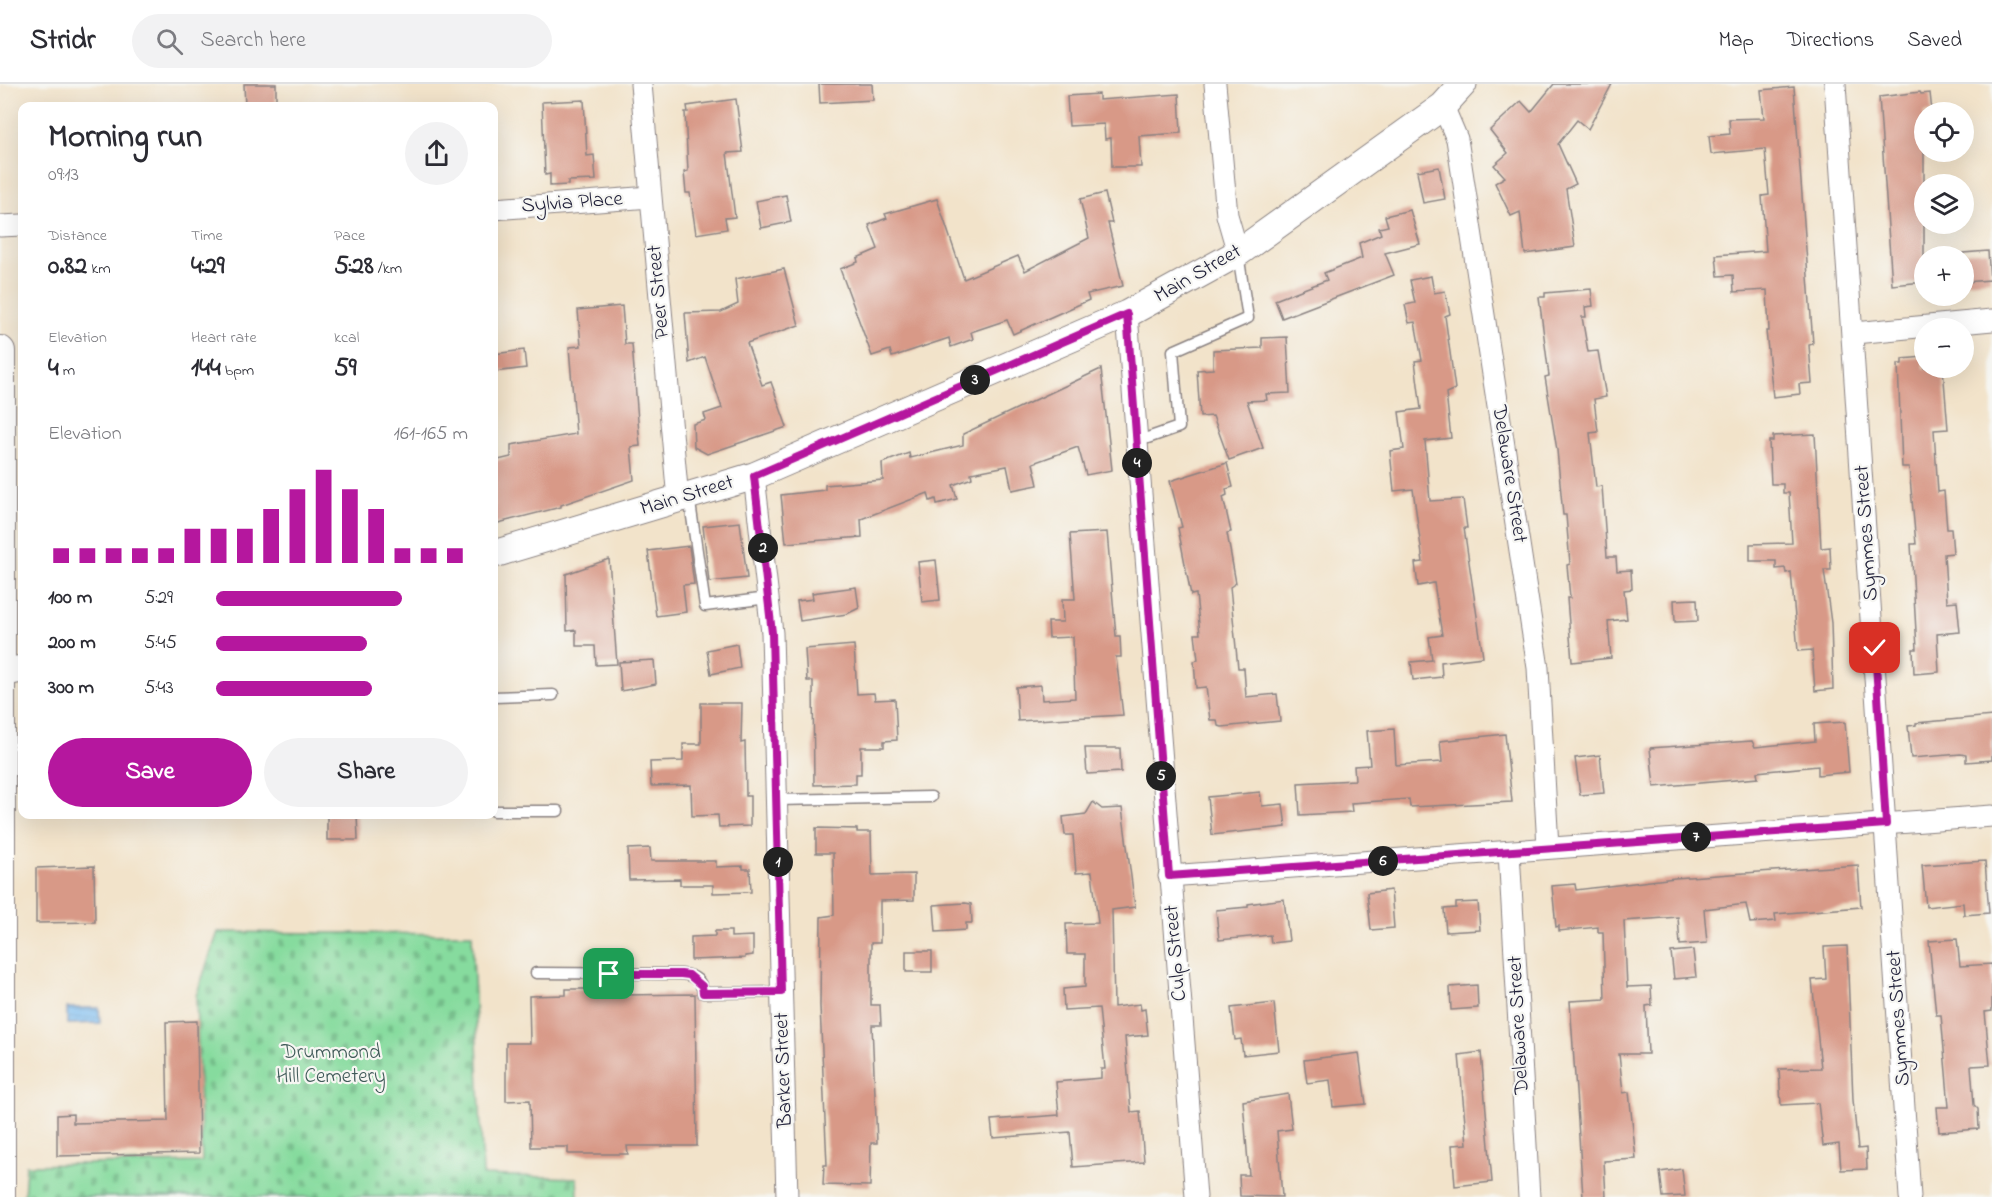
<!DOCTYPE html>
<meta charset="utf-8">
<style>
body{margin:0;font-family:"Indie Flower",sans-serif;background:#f2f2f3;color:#2b2b33;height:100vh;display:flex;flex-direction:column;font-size:22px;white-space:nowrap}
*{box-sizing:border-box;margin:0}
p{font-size:20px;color:#7c7c81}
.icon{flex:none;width:33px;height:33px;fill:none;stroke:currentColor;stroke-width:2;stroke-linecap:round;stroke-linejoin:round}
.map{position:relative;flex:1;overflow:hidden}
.panel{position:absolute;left:18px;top:18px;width:480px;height:717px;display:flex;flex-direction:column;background:#fff;border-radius:12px;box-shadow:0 6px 24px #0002}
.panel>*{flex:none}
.fabs{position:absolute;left:1914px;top:18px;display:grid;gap:12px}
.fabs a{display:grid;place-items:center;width:60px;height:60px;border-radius:50%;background:#fff;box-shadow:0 6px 24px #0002;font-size:30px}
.pin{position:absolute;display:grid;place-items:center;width:51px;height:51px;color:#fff;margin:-26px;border-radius:12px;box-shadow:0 3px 9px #0006}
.km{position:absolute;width:30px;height:30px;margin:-15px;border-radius:50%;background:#222;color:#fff;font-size:16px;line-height:30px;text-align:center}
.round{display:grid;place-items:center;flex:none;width:63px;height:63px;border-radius:32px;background:#f2f2f3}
.head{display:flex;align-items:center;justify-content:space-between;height:102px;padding:0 30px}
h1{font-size:33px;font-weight:700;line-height:45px}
.metrics{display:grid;grid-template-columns:repeat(3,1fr);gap:9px;height:102px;padding:6px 30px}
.metrics div{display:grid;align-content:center}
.metrics b{font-size:26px;font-weight:700}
.metrics small{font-size:16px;font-weight:400}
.metrics p{font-size:16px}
.chart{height:168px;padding:12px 30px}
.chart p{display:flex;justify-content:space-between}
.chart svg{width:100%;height:108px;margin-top:6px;stroke:#b5179e;stroke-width:6}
.primary-button{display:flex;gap:12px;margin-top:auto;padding:12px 30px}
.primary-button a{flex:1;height:69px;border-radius:36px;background:#b5179e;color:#fff;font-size:24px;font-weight:700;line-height:69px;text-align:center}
.primary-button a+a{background:#f2f2f3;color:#2b2b33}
ul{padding:0 30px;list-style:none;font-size:20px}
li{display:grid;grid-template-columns:96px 72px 1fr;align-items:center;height:45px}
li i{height:15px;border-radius:8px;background:#b5179e}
header{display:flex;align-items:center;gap:36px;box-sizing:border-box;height:84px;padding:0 30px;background:#fff;border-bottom:2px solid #e1e1e2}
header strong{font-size:28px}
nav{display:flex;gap:33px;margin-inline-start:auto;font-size:21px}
.search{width:420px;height:54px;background:#f2f2f3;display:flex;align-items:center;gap:15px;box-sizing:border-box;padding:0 21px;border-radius:33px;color:#7c7c81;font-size:22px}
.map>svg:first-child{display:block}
</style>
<header>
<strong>Stridr</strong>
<div class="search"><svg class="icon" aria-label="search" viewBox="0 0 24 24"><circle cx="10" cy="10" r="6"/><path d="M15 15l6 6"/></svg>Search here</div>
<nav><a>Map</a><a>Directions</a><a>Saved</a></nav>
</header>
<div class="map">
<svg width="1992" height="1113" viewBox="0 0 1992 1113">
<defs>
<pattern id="cemetery-stones" width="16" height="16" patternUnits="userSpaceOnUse" patternTransform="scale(1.5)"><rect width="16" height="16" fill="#86db9e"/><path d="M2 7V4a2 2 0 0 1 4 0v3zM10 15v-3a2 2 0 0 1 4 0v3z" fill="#73bc89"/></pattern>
<pattern id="water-rules" width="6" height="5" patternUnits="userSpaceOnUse" patternTransform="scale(1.5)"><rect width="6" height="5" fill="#7ebef2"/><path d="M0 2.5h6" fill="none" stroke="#6da3d0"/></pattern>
</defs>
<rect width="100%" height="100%" fill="#f6f6f2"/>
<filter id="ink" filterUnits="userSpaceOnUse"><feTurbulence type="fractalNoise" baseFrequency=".0167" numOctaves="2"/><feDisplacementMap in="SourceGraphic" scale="12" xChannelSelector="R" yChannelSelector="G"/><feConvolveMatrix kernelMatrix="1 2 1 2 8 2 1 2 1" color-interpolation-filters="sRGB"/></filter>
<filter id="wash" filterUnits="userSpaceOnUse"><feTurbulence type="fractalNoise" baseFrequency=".008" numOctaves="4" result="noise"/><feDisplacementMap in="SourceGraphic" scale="24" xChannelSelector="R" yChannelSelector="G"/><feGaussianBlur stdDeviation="1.35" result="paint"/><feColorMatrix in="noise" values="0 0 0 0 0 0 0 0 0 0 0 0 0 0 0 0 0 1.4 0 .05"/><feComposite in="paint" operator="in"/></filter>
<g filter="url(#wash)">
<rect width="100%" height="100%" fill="#f2e3ca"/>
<!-- cemetery -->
<path fill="url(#cemetery-stones)" stroke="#547e6c" stroke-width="1.5" d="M218,848L472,850L483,1091L577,1094L578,1113H24L26,1081L202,1078L196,912Z"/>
<!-- water -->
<path fill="url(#water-rules)" stroke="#507096" stroke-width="1.5" d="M67,924H99L100,939L67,940Z"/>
<g id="blocks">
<!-- building -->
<g fill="#d89987">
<path d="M244,0H276V22H245Z"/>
<path d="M819,0H872L873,16L820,19Z"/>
<path d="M1554,0H1612L1588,45L1577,36L1558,60L1576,100L1566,105L1575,163L1525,170L1520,128L1511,132L1495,99L1505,93L1494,81L1508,69L1490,46L1521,17L1531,28Z"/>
<path d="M1794,3L1813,260L1809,261L1812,299L1799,300L1800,310L1773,313L1766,247H1769L1767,206L1734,208L1733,191L1718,192L1716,171L1766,167L1762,112L1769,111L1765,65L1711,70L1709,52L1730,50L1729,35L1764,34L1761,6Z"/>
<path d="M1920,8L1921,10L1930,9L1932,28H1924V198L1892,201L1879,13Z"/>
<path d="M1099,10V16L1179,10L1181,49L1139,52L1141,83H1112L1111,54L1105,55L1104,40L1069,42L1067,12Z"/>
<path d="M736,15L743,68L727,69L735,133L725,134L727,145L696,150L690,109H686L684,88L688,87L685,28H688L687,22Z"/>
<path d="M584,16L587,72L594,71L596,96L568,97V101L550,102V90L545,91L542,18Z"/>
<path d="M1439,83L1445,115L1423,119L1417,87Z"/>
<path d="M1105,109L1112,139H1108L1123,202L1087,210L1089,216L1013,250L1007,236L971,248L973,255L951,263L949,254L892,273L890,266L872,272L840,185L858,178L857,174L878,165L869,141L887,134L885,130L937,115L964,195L1018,172L1025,187L1089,154L1080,115Z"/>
<path d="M786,111L791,138L761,144L756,117Z"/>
<path d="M1410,126L1420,160L1385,169L1394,191L1282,234L1275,216L1327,196L1324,189L1362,174L1359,159L1381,150L1379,144L1388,142L1385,132Z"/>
<path d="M1988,167L1990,196L1965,198L1963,169Z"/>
<path d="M784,185L799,241L747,259L762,301L771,298L787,343L707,370L694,363L693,340L706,336L704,330L722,324L705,273L689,279L685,229L721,228L738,220L735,195Z"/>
<path d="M1431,192L1434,209L1445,207L1450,230L1445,232L1455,305L1446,309L1451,354L1425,357L1430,417L1463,415L1467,444H1464L1483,573L1441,578L1442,593L1413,596L1411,578L1432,576L1429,553L1442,551L1434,499L1418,502L1415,479L1423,478L1413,405L1394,407L1390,367L1404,365L1399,328L1421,325L1415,277L1422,276L1415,238L1409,239L1405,221L1415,219L1410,196Z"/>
<path d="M1591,205L1593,222L1585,223L1586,233H1582L1588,268L1598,267L1606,313L1594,315L1598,348L1590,349L1596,403L1602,402L1607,473H1616L1617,487L1631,486L1632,505L1624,506L1627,535L1608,537L1611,574L1572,578L1567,514H1570L1567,481L1570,480L1566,431H1563L1557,366L1545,293L1549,292L1539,213H1545V209Z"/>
<path d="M622,222L625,260H632L640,362L631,363L634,396L561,421V423L494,440V377L511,373V361L576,350L569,263L581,262L578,226Z"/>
<path d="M1287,253L1290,309L1266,310L1267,316L1247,317L1263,364L1229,376L1213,332L1200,333L1197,286L1213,285V266L1262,264V254Z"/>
<path d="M524,266L526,284L494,288V270Z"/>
<path d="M1924,273V284H1943L1948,345L1934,346L1938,408L1944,407L1947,445H1951L1953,469L1944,470L1947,518L1957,517L1960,548L1937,550L1939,588L1914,590L1913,565H1917L1911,460H1916L1909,383H1902L1898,280H1902V275Z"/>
<path d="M1101,285L1112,386L1086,391L1078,363L1033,379L1038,401L1012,406L1007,382L971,389L972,394L953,401L957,415L937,420L936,415L930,417L928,409L861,435L862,453L786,459L781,411L825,406V401L883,396L882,379L909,369L910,374L963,361V350Z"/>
<path d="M1815,350L1821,464L1830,463L1831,486H1824L1831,539L1833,605L1815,607L1812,566L1798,567L1791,488L1786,489L1785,484L1776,485V477H1750V460L1792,459L1789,409H1783V400H1771L1769,357H1773V352Z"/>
<path d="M1227,379L1233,403L1226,405L1227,411L1223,413L1231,448L1227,449L1236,499L1230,503L1238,584H1244L1246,613L1277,610L1280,637L1222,643L1218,642L1217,636H1210L1206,603L1196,604L1194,577L1198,576L1195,550H1200L1196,510L1191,511L1178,444L1182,443L1170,397Z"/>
<path d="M740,438L747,494L709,498L703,442Z"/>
<path d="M1107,448L1116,552H1120L1121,573H1116L1123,631L1018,637L1016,603L1041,601L1042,616L1075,614L1073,553L1049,554L1048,538H1063L1062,515H1075L1070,450Z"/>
<path d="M689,462L694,500L683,501L686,528L656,532L648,467Z"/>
<path d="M609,475L617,580L596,581L595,562H576V546L567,547L566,490Z"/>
<path d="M936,476L940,516L922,518L918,478Z"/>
<path d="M856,503L859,524L847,530L800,537L797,517L813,515L812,509Z"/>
<path d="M1697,515L1698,537L1675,538L1674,516Z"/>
<path d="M737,560L740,584L711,590L707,566Z"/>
<path d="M854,561L857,610L874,609L875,616L895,615L897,656L884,657V663H861V690H856V700L814,701L813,597H807L805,565Z"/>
<path d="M654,576L656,600L621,607L619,578Z"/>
<path d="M701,619H742L741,659L745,658L746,712H750V742L719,743L718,731L692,732L691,701L651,702L650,678L683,677V660H701Z"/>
<path d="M1992,632V676L1966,678V671L1961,670L1911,674L1908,642L1916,641V639Z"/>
<path d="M1845,638L1849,688L1818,691V682L1757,688L1758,694L1654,703L1650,664L1752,657L1755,663L1815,657L1814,640Z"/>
<path d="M1394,645L1396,681L1442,678L1440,657L1505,650L1512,718L1410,723L1409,715L1351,719L1352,728L1300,731L1298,699L1355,696L1354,682L1370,681L1367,647Z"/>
<path d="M1085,664H1120L1121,688L1087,690Z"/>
<path d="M1600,671L1604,709L1580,711L1575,674Z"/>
<path d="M1260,708L1262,722L1283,720L1286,743L1212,751L1208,713Z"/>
<path d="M1093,718L1102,725L1122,724L1135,823L1112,826L1114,923L1140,920L1141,926L1145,925L1148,951L1125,953L1131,1028L1140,1027L1144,1078L1073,1083L1070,1048L993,1054L991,1036L1059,1031L1056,998L1101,994V985H1105L1099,924L1064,926L1063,905L1085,903V870H1067L1066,840L1098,839L1092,788L1076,789L1073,751H1065L1063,733L1086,730Z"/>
<path d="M327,730H357L358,756H327Z"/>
<path d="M816,744L857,745V748H871L872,791L914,790V816L880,817V859H871V921H880L881,941H872L877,1059H871L870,1102L823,1101L824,1081H827L820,922L821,833L834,831L833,769H816Z"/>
<path d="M650,764L651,777H716V783L743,782V785H750L751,808L713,809V801H680V795L629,796L628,765Z"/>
<path d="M1985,777L1989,829L1964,831L1963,819L1926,823L1922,781Z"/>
<path d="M1858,781L1861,823L1775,830L1776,837L1750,839L1746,820L1704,825L1707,859L1680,861L1678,833L1624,837L1627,903L1651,902L1652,921L1646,922L1648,970H1619L1623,1009L1629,1008L1636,1075L1604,1077L1606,1113H1583L1570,917L1605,915L1603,848H1598V843L1559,847V842L1556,843L1552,802L1575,800L1576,806L1675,794Z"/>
<path d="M94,782L95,838L36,839V784Z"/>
<path d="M1391,806L1394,844L1371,846L1367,809Z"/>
<path d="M1284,815L1289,857L1271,859L1270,851L1219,856L1216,826L1248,823V820Z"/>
<path d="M1478,818L1480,846L1446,848L1444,825L1456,824V819Z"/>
<path d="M965,819L971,820L972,839H966V846L936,848L934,821Z"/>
<path d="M715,847H731V853L753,852V871L745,872V874L691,876V853L715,852Z"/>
<path d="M1957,855L1960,882L1992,880V927L1985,928L1990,981L1971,982L1974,1021L1978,1025L1979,1045L1939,1048L1937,1023H1949L1941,931H1936L1929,857Z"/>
<path d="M1847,862L1853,1016L1858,1065L1866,1064L1867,1085L1841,1086L1839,1060L1823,1062L1818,1019L1781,1021L1779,985L1821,984L1812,896L1826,895L1824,863Z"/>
<path d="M1693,866L1696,893L1674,895L1671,868Z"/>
<rect x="906" y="867" width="26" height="21"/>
<path d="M1477,901L1478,924L1451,926L1450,903Z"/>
<path d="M566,905H624V911L695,910L697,1062H627L628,1070H568V1063H531L530,1016L506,1017V959H530L529,912L566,911Z"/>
<path d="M1274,919L1279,967L1243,971L1241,955L1235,956L1231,924Z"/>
<path d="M197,937L199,1069L57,1072V1031L73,1030V1039L168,1037L166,938Z"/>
<path d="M1481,968L1492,1098L1455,1102L1452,1061L1467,1060L1459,971Z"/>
<path d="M1359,969L1366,1020L1333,1023L1330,996L1307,999L1304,976Z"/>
<path d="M1288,1010L1292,1045L1277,1047L1282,1113L1240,1112L1239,1091H1249L1243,1017Z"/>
<path d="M1682,1085L1685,1112L1663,1113L1660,1088Z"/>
</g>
</g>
</g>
<g filter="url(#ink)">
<use href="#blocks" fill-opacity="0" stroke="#8a8282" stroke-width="1.5"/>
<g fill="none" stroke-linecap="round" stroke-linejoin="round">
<!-- service casing -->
<g stroke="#8a8282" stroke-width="13">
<g id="service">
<path d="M1136,358L1179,343L1173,267L1248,234L1238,170"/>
<path d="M689,412L705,522L768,514"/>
<path d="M494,613L553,611"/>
<path d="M776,716L931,713"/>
<path d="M494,727H558"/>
<path d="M536,889L681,890C693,891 702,896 703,909L781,908"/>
</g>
</g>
<!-- minor casing -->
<g stroke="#8a8282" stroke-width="23">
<g id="minor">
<path d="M641,0L678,416"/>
<path d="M1215,0L1227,131L1238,169"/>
<path d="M1835,0L1910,1113"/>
<path d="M1443,22L1457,55L1538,584L1548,763"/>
<path d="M494,125L650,113"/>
<path d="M0,142L22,141"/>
<path d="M1127,230L1196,1113"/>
<path d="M1854,249L1992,236"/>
<path d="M754,392L772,549L787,1113"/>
<path d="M1509,768L1529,1113"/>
<path d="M1169,792L1992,732"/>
</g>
</g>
<!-- tertiary casing -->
<g stroke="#8a8282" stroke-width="29">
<g id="tertiary">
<path d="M494,470L754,392L1127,230L1238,169L1443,22L1463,0"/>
<path d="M0,589L22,585"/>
</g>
</g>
<!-- secondary casing -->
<g stroke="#8a8282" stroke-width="32">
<path id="secondary" d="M0,267V1113"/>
</g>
<!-- service -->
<use href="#service" stroke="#fff" stroke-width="10"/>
<!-- minor -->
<use href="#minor" stroke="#fff" stroke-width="21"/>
<!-- tertiary -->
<use href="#tertiary" stroke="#fff" stroke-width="27"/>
<!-- secondary -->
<use href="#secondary" stroke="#fff" stroke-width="30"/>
</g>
</g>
<g fill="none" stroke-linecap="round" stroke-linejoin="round" filter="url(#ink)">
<!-- route casing -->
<g stroke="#fff" stroke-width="12">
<path id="route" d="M609,890H681L689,891L702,902L703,909L781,908L772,549L754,392L1127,230L1169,792L1886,740L1875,564"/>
</g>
<!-- route -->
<use href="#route" stroke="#b5179e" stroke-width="8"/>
</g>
<g text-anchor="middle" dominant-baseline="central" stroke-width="4.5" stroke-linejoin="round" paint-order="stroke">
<!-- street labels -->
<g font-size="21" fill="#22223b" stroke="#f6f6f2">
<text transform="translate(572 119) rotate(-4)">Sylvia Place</text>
<text transform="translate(1198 190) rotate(-30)">Main Street</text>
<text transform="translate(659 208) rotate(-95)">Peer Street</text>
<text transform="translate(1509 390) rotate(81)">Delaware Street</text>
<text transform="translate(687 412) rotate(-17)">Main Street</text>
<text transform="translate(1867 449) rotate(-94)">Symmes Street</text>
<text transform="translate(1176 869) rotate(-95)">Culp Street</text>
<text transform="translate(1899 934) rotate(-94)">Symmes Street</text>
<text transform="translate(1519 941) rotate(-93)">Delaware Street</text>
<text transform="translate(784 986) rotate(-92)">Barker Street</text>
</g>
<!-- park labels -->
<g font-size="21" fill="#405a59" stroke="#f6f6f2">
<text x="331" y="969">Drummond<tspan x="331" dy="24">Hill Cemetery</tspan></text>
</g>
</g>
</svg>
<div class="fabs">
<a><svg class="icon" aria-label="locate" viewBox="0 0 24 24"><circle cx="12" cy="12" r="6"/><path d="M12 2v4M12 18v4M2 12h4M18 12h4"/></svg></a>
<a><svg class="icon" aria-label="layers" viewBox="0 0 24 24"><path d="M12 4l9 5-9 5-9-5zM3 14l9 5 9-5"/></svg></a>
<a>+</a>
<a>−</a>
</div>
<div class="pin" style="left:609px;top:890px;background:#1e9e55"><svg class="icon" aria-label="arrive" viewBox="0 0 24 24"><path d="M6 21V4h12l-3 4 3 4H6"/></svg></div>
<div class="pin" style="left:1875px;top:564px;background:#d93025"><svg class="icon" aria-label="check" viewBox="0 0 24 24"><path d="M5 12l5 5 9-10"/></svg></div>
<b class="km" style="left:778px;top:778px">1</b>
<b class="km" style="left:763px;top:464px">2</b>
<b class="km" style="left:975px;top:296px">3</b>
<b class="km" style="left:1137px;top:379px">4</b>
<b class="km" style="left:1161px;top:692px">5</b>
<b class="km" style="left:1383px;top:777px">6</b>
<b class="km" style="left:1696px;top:753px">7</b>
<section class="panel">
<div class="head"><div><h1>Morning run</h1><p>09:13</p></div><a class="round"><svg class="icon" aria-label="share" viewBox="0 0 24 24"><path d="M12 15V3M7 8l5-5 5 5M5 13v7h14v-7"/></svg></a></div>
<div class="metrics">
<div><p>Distance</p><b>0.82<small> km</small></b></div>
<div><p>Time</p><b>4:29</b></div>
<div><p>Pace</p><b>5:28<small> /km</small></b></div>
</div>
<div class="metrics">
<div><p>Elevation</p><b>4<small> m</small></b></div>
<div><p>Heart rate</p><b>144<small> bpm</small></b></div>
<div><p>kcal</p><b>59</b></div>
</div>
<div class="chart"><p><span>Elevation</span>161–165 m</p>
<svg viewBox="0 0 160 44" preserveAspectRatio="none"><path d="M5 44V38M15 44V38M25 44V38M35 44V38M45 44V38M55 44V30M65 44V30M75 44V30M85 44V22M95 44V14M105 44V6M115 44V14M125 44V22M135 44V38M145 44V38M155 44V38"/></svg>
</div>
<ul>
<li><b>100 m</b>5:29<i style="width:74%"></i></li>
<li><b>200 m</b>5:45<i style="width:60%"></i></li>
<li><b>300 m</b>5:43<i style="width:62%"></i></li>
</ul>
<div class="primary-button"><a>Save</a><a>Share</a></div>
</section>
</div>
